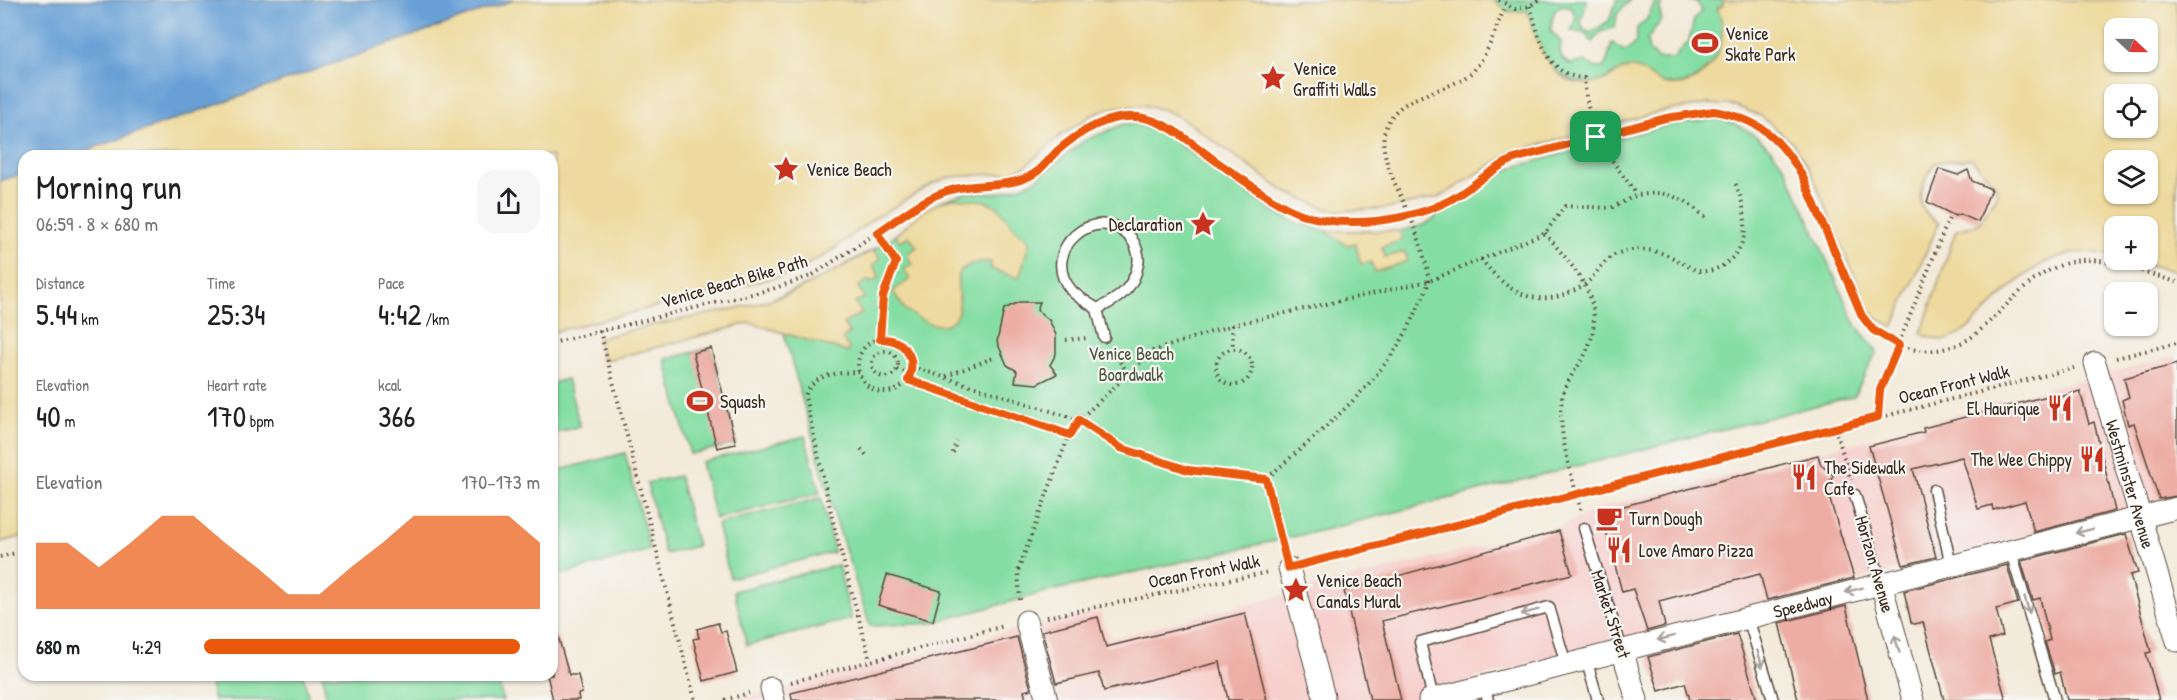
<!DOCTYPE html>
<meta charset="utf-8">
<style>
body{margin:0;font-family:"Patrick Hand",sans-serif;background:#f6f6f6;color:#202124;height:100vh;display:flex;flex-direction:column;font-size:22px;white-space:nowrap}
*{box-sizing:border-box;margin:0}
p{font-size:20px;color:#757577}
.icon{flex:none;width:33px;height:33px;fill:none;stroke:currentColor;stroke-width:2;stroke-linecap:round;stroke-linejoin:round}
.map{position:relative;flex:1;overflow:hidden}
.details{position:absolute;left:18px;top:150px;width:540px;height:531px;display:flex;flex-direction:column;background:#fff;border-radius:18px;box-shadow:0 2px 4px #0004}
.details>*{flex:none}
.needle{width:39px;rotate:112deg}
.controls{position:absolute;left:2104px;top:18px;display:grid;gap:12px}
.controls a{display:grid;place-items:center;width:54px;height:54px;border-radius:12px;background:#fff;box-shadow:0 2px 4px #0004;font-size:30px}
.pin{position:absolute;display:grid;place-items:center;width:51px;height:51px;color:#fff;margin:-26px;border-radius:12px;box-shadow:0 3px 9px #0006}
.round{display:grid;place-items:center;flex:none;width:63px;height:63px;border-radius:18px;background:#f6f6f6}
.headline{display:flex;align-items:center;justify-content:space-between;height:102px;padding:0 18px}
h1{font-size:33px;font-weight:600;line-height:45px}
.figures{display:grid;grid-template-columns:repeat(3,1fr);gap:9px;height:102px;padding:6px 18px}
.figures div{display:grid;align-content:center}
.figures b{font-size:30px;font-weight:600}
.figures small{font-size:16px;font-weight:400}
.figures p{font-size:16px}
.chart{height:168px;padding:12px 18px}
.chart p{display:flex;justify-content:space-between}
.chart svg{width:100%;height:108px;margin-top:6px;fill:#ea580c;opacity:.7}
ul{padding:0 18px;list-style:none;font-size:20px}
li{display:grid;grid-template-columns:96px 72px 1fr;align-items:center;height:45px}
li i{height:15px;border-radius:8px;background:#ea580c}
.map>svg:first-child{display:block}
</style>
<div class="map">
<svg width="2177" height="700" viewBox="0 0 2177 700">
<rect width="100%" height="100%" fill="#f6f6f2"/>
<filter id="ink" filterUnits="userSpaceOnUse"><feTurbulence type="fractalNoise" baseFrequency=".0167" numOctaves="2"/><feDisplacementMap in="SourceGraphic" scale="12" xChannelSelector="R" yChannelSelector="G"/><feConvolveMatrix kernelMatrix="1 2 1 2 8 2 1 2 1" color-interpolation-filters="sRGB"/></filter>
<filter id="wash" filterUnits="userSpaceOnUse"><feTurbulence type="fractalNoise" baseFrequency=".008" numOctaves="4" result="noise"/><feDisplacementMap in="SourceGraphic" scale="24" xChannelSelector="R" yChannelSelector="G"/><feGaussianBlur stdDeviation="1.35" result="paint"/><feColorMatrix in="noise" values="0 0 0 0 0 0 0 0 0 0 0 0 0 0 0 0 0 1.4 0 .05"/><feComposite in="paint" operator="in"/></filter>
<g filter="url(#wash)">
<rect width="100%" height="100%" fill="#f3ead9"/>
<!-- built -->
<path fill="#f7d0cd" d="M2177,356V498L1473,679L1478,700H737L1014,630L1100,612L1111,638L1558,527L1599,508L1870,439L2034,392Z"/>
<!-- green -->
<g fill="#84dea3" stroke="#608460" stroke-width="1.5">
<path d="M1493,0H1587L1581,21L1583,29L1590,33L1609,21L1617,0H1630L1617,14L1615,27L1600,32L1593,42L1583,33L1571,31L1576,17L1571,7C1553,0 1552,18 1551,31L1561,42C1559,53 1559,59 1570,64L1585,61C1610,81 1607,54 1612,43L1624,51C1637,47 1637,40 1637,28L1647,19L1656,0H1663L1660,7L1661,20L1647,40L1649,51L1657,59H1673L1689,41L1694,20L1701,11L1697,2L1684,0H1723V6L1717,8C1740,51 1686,110 1646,73C1637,73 1622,71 1613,74C1607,77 1604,81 1597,82C1552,89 1537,44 1519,13L1504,10Z"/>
<path d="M1717,119C1748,125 1769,143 1786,169L1856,325L1877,351L1854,396L1328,529L1046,592L932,623L870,626L835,517L774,298L827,277L844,265L884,244L922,213L943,200L965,193H1000L1033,182L1084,141L1124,124H1136L1165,135L1272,211L1296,223L1326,231H1400L1424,225L1511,168L1668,125Z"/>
<path d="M711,348L736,444L690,454L665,359Z"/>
<path d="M567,379L580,426L552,434V383Z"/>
<path d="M805,436L820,493L715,519L701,462Z"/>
<path d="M625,453L650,550L552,577V472Z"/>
<path d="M679,476L697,546L665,554L647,483Z"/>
<path d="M821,498L834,552L730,578L717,524Z"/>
<path d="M838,565L851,619L747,645L734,591Z"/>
<path d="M208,675H303L309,700H214Z"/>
<path d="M322,675H497L503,700H327Z"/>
</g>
<!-- sand -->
<g fill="#eeda9e" stroke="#94825e" stroke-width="1.5" fill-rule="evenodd">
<path d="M514,0H1493L1509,12L1527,11C1539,47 1554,98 1604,80C1615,77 1620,67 1632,68C1647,69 1654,83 1669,85C1707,89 1734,41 1717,8L1723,6V0H2177V272L2130,260H2148V226H2115V256C2052,239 2019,280 1978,319C1969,328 1957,339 1943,340C1937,340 1927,336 1921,334L1956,230L1979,224L1997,196L1996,185L1971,158C1958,162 1948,159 1935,163C1921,185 1909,208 1939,223L1893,327L1872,314L1866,303L1811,172L1794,144L1761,116L1736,106L1709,104L1659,112L1512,152L1440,197L1391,208L1341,211L1327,209L1284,191L1183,119L1165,110L1142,105L1109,108L1090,116L1060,136L1025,166L1008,173L950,177L934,183L873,219L827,254L789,274L552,332V156H71ZM2115,28H2148V62H2115ZM2115,94H2148V128H2115ZM2115,160H2148V194H2115Z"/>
<path d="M24,173V536L0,542V181Z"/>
<path d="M954,198L985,201L998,207L1016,230L1030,241L1019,278L991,269V262C976,261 967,263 958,274C956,287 962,300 958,312C948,337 921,321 906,310C901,306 897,297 893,291L910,279L904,270L912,264L907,254L917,247L909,236L900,241L896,236C912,220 931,202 954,198Z"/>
<path d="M1326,231H1400L1402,240L1382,247L1385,257L1405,252L1408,261L1375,272L1371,262L1361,264L1355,243L1347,245Z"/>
<path d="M874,250L880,259L873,265L880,277L870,283L868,280L858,287L865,297L855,303L862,313L843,324L850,333L842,339L849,348L848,352L750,323L603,361L598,339C656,321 718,316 776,298C812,286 841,266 874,250Z"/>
</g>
<!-- water -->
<path fill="#67a0d6" stroke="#51657a" stroke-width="1.5" d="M0,0H514L71,156H24V173L0,181Z"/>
<g id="blocks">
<!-- building -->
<g fill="#edada4">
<path d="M1939,169L1958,175L1968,170L1972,181L1991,189L1978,222L1960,214L1955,216L1927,202Z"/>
<path d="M1019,302H1040L1037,310L1049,320L1056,335V354L1050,365L1057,374L1037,384L1015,382L1017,371L1007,365L997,342L1004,309Z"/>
<path d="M711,348L736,444L717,448L693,353Z"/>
<path d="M2177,364V496L2159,499L2134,423L2128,425L2122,400L2129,397L2124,378Z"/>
<path d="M2080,391L2089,424L2094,422L2115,511L2034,532L2025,501L1993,510L1992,505L1978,509L1962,457L1913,469L1936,557L1903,565L1869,446L1924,432L1923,428L2031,400L2057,394L2058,398Z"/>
<path d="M1818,455L1821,465L1833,475L1827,490L1854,578L1767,600L1760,574L1659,601L1665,626L1647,631L1633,589L1622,592L1601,512Z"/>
<path d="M1559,531L1572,574L1382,621L1401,700H1370L1344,591Z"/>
<path d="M2126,534L2138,573L2130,575L2151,652L2146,653L2159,700H2067L2060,672L2055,674L2045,642L2050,640L2040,598L2033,600L2021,561Z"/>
<path d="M2007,565L2018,603L1996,609L2003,636L1989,640L2006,700H1944L1923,622L1914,624L1911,622L1904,591Z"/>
<path d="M887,575L941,591L933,621L878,605Z"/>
<path d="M1846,606L1868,700H1798L1779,623Z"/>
<path d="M1245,613L1267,700H1228L1220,662L1104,691L1099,673L1056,683L1042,631L1098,617L1106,647Z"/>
<path d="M718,623L721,632L726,631L737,672L704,681L693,639L699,638L697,629Z"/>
<path d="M1737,634L1757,700H1690L1685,683L1659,691L1648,657Z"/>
<path d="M558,636L569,675H578L582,693L578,694L579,700H553L547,675H552V637Z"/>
<path d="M1017,637L1031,689L1024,691L1026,700H792L791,693Z"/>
</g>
</g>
</g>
<g filter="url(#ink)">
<use href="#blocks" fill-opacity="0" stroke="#57473a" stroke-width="1.5"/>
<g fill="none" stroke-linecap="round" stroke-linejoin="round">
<!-- lane casing -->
<g stroke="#57473a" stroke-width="13">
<g id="lane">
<path d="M1097,309C1119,299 1134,288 1138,264C1140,256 1136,245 1131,238C1096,200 1038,251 1071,290C1078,298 1089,303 1097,309L1104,337"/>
<path d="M1934,490L1951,565"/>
<path d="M1855,495L1881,583"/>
<path d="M1584,528L1622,650"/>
<path d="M2010,549L2055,700"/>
<path d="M1748,618L1773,700"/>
<path d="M1586,659L1598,700"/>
<path d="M1484,686L1488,700"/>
<path d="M1433,699L1420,642L1549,607L1566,664"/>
</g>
</g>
<!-- street casing -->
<g stroke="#57473a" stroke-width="23">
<g id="street">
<path id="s1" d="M2095,363L2177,641"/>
<path d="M1289,568L1324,697"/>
<path d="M1881,583L1913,700"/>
<path d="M1026,621L1047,700"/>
<path d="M1622,650L1637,700"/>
<path d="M771,688L774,700"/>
<path id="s2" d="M1429,700L2177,508"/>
</g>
</g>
<!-- path -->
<g stroke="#57473a" stroke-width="4" stroke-dasharray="1.5 4.5" stroke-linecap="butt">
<path d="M1499,0L1515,9L1530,6L1538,0"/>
<path d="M1530,6C1539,36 1546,76 1584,78C1589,136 1605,150 1637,195"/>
<path d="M877,233L896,262L883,296L880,339"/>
<path d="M1545,233C1574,269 1609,300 1587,350C1580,367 1565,379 1562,399C1557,435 1573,477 1581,512"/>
<path d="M1481,259C1509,295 1540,312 1584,285C1598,275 1602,258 1622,252C1639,247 1659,250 1675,259C1683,263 1691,269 1700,271C1709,272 1719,269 1726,263C1754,243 1746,207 1734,180"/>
<path d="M1232,325L1233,349"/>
<path d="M600,331L695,700"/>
<circle cx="885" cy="365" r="27"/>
<path d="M1066,340L1087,338"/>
<path d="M552,343L772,289L811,276L930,198C944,192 956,188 970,186C986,184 1005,186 1020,180C1036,174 1044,163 1056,152C1086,125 1125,106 1164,125C1205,153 1274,211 1320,221C1339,225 1359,223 1379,221C1397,219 1415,216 1432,209C1462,196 1484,172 1514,159L1691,113C1746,109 1774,129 1801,175C1815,207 1829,239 1843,271C1849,286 1854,304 1863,317C1888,356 1945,361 1978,332C2010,305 2032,270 2075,261C2103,255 2150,275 2177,282"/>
<circle cx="1234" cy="367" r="18"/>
<circle cx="885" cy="364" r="13"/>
<path d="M1113,352L1128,373"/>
<path d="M2116,358L2177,343"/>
<path d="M912,367L1079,420L1069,435L1018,571L1020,600"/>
<path d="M897,369L910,374"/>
<path d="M859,372C836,373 815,373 805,396L834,526L870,660"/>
<path d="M946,376L993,358"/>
<path d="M908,380L1069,435"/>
<path d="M1878,417L1880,390L1950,216"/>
<path d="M1835,428L1851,480"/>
<path d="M861,449L868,457"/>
<path d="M953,453L956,441"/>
<path d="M1266,479L1188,470L1121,448L1079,420L1153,351L1232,325L1429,281L1545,233L1565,206L1611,208L1637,195L1661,193L1684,200L1706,218"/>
<path d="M1283,547L1266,479C1323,429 1391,377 1420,303C1423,297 1428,288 1428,282C1430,271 1419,240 1415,229C1407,204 1379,162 1384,134C1393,91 1447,96 1473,71C1490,53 1495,27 1506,6"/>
<path d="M0,557L24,551"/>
<path d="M1311,562L2074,368"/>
<path d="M1047,617L1269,572"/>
<path d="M791,682L1004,626"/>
<path d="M725,700L749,693"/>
</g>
<!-- lane -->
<use href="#lane" stroke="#fff" stroke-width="10"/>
<!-- street -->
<use href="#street" stroke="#fff" stroke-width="21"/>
</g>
<!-- one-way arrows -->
<defs><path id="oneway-shaft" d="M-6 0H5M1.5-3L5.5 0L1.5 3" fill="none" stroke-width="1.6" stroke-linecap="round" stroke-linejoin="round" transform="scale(1.5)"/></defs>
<g stroke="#a79f9a">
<use href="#oneway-shaft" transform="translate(2084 531) rotate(166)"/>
<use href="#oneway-shaft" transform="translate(1854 590) rotate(165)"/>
<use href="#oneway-shaft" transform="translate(2027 605) rotate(74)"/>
<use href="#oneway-shaft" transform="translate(1530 612) rotate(165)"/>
<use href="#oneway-shaft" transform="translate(1666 638) rotate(166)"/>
<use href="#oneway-shaft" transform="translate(1897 644) rotate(-106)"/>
<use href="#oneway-shaft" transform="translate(1760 659) rotate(73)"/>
</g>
</g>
<g fill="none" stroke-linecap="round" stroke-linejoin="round" filter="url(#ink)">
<!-- route casing -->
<g stroke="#fff" stroke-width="12">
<path id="route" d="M1714,111C1759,119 1779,137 1802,175L1862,316L1873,330L1899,345L1880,390L1878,417L1288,568L1266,479L1188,470L1121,448L1079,420L1070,435L908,380C918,358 904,338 880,339L883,296L896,262L877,233C900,218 924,197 951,190C979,181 1013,190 1038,171C1045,165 1051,157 1057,151C1080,131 1108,114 1138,117C1168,120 1196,147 1220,164C1279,204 1301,228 1376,221C1402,218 1426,213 1450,200C1472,188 1490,169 1514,159L1666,118Z"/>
</g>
<!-- route -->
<use href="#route" stroke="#ea580c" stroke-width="8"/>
</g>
<!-- icons -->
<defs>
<g id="stadium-bare" transform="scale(2.07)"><path d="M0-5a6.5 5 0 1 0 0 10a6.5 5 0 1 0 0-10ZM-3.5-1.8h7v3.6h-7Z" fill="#c8321e" stroke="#f6f6f2" stroke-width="2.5" paint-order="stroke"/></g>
<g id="sight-bare" transform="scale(2.07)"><path d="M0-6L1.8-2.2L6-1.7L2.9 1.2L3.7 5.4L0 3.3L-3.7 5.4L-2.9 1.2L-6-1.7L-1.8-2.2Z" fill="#c8321e" stroke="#f6f6f2" stroke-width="2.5" paint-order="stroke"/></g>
<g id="restaurant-bare" transform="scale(2.07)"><path d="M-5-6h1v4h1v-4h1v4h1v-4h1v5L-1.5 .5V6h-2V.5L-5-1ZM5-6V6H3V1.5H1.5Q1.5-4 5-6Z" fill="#c8321e" stroke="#f6f6f2" stroke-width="2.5" paint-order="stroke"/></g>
<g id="cafe-bare" transform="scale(2.07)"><path d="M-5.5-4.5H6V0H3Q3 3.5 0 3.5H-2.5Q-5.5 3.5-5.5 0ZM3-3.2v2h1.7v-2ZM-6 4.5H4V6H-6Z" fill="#c8321e" stroke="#f6f6f2" stroke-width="2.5" paint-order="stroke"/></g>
</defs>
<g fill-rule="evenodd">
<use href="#stadium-bare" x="1705" y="43"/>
<use href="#sight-bare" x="1273" y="78"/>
<use href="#sight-bare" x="786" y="169"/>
<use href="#sight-bare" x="1203" y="224"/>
<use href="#stadium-bare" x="700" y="401"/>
<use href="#restaurant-bare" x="2060" y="408"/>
<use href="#restaurant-bare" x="2092" y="459"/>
<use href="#restaurant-bare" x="1804" y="477"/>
<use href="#cafe-bare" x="1609" y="518"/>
<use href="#restaurant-bare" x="1619" y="550"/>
<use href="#sight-bare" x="1296" y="590"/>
</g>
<g text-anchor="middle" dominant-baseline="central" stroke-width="4.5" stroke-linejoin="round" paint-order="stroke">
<!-- poi labels -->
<g font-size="18" fill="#3b2a1e" stroke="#f6f6f2" text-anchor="start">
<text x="1725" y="33">Venice<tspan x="1725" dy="21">Skate Park</tspan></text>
<text x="1293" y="68">Venice<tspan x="1293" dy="21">Graffiti Walls</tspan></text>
<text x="806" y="169">Venice Beach</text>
<text x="1183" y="224" text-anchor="end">Declaration</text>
<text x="720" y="401">Squash</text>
<text x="2040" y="408" text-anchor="end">El Haurique</text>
<text x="2072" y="459" text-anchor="end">The Wee Chippy</text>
<text x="1824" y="467">The Sidewalk<tspan x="1824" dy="21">Cafe</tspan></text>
<text x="1629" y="518">Turn Dough</text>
<text x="1639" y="550">Love Amaro Pizza</text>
<text x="1316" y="580">Venice Beach<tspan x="1316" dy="21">Canals Mural</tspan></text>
</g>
<!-- street labels -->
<g font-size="18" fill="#3b2a1e" stroke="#f6f6f2">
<text transform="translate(734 281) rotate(-16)">Venice Beach Bike Path</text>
<text transform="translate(1954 384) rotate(-14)">Ocean Front Walk</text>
<text stroke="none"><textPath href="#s1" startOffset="126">Westminster Avenue</textPath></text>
<text transform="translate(1875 564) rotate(74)">Horizon Avenue</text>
<text transform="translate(1204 571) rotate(-11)">Ocean Front Walk</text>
<text stroke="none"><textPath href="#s2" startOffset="386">Speedway</textPath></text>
<text transform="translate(1611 614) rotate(72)">Market Street</text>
</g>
<!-- park labels -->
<g font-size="18" fill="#4d573f" stroke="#f6f6f2">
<text x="1131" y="353">Venice Beach<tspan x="1131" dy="21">Boardwalk</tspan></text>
</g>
</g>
</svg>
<div class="controls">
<a><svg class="needle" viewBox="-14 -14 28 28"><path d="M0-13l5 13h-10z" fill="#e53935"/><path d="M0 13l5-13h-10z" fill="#757577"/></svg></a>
<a><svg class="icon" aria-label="locate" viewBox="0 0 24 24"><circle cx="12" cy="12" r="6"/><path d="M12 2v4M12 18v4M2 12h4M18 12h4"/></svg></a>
<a><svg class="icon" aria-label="layers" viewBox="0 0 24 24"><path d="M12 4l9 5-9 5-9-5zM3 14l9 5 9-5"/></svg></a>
<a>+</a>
<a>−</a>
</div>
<div class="pin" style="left:1596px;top:137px;background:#1e9e55"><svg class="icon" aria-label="arrive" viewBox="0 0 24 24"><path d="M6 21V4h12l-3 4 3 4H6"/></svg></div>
<section class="details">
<div class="headline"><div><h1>Morning run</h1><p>06:59 · 8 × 680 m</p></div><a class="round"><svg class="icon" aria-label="share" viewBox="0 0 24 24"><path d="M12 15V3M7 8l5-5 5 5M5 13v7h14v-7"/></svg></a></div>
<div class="figures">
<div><p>Distance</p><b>5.44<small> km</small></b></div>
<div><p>Time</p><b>25:34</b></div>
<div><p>Pace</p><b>4:42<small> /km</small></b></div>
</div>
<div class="figures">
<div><p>Elevation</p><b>40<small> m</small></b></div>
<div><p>Heart rate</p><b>170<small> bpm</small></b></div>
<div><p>kcal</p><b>366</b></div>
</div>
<div class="chart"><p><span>Elevation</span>170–173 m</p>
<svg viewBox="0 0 160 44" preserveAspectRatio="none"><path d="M0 44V17L10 17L20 27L30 17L40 6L50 6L60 17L70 27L80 38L90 38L100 27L110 17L120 6L130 6L140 6L150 6L160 17V44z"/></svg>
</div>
<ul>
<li><b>680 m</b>4:29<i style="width:94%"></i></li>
</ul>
</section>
</div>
